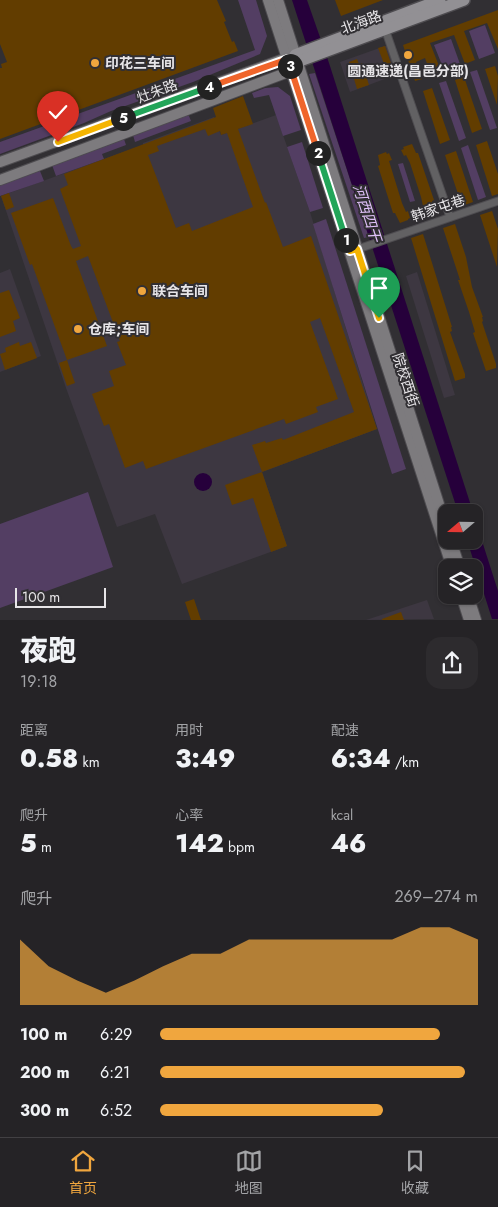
<!DOCTYPE html>
<html lang="zh">
<meta charset="utf-8">
<style>
body{margin:0;font-family:Jost,"Noto Sans SC",sans-serif;background:#2d2b2e;color:#f1f3f6;height:100vh;display:flex;flex-direction:column;font-size:19px;white-space:nowrap}
*{box-sizing:border-box;margin:0}
p{font-size:16px;color:#a3a4a7}
.icon{flex:none;width:28px;height:28px;fill:none;stroke:currentColor;stroke-width:2;stroke-linecap:round;stroke-linejoin:round}
.map{position:relative;height:620px;overflow:hidden}
.side{display:flex;flex-direction:column;background:#252326;flex:1}
.side>*{flex:none}
.needle{width:32px;rotate:250deg}
.controls{position:absolute;left:438px;top:504px;display:grid;gap:10px}
.controls a{display:grid;place-items:center;width:45px;height:45px;border-radius:10px;background:#252326;box-shadow:0 1px 4px #0004,0 0 0 1px #424043;font-size:25px}
.scale{position:absolute;left:15px;bottom:12px;width:91px;box-sizing:border-box;padding-left:5px;border:2px solid #e7e5e8;border-top:0;font-size:14px;line-height:18px;white-space:nowrap;color:#e7e5e8;-webkit-text-stroke:4px #312f33;paint-order:stroke}
.pin{position:absolute;display:grid;place-items:center;width:42px;height:42px;color:#fff;margin:-51px -21px;border-radius:50% 50% 50% 0;rotate:-45deg;box-shadow:0 0 5px #0007}
.pin .icon{rotate:45deg}
.km{position:absolute;width:25px;height:25px;margin:-12px;border-radius:50%;background:#222;color:#fff;font-size:14px;line-height:25px;text-align:center}
.round{display:grid;place-items:center;flex:none;width:52px;height:52px;border-radius:15px;background:#2d2b2e}
.summary{display:flex;align-items:center;justify-content:space-between;height:85px;padding:0 20px}
h1{font-size:28px;font-weight:800;line-height:38px}
.metrics{display:grid;grid-template-columns:repeat(3,1fr);gap:8px;height:85px;padding:5px 20px}
.metrics div{display:grid;align-content:center}
.metrics b{font-size:25px;font-weight:800}
.metrics small{font-size:14px;font-weight:400}
.metrics p{font-size:14px}
.chart{height:140px;padding:10px 20px}
.chart p{display:flex;justify-content:space-between}
.chart svg{width:100%;height:90px;margin-top:5px;fill:#f0a63e;opacity:.7}
ul{padding:0 20px;list-style:none;font-size:16px}
li{display:grid;grid-template-columns:80px 60px 1fr;align-items:center;height:38px}
li i{height:12px;border-radius:6px;background:#f0a63e}
.dock{display:flex;justify-content:space-around;align-items:center;height:70px;border-top:1px solid #424043;background:#252326;font-size:14px;color:#a3a4a7}
.dock a{display:grid;justify-items:center;gap:2px}
.dock .selected{color:#f0a63e}
.map>svg:first-child{display:block}
</style>
<div class="map">
<svg width="498" height="620" viewBox="0 0 498 620">
<rect width="100%" height="100%" fill="#312f33"/>
<!-- built -->
<g fill="#3d3741">
<path d="M388,45L398,74L350,92L340,62Z"/>
<path d="M276,115L310,212L377,429L262,472L287,546L182,584L155,514L117,527L66,388L1,196L143,145V143L214,117L221,135Z"/>
<path d="M10,269L41,356L0,372V273Z"/>
<path d="M417,272L455,395L444,398L406,276Z"/>
<path d="M427,600L434,619L366,620Z"/>
</g>
<!-- green -->
<g fill="#533e63">
<path d="M238,0H256L267,36L260,54L193,82L111,111L84,123L0,154V142L255,50Z"/>
<path d="M485,25L495,53L479,59L469,31Z"/>
<path d="M451,39L460,64L444,70L434,45Z"/>
<path d="M477,70L497,128L490,130L470,72Z"/>
<path d="M315,73L369,237L364,238L309,74Z"/>
<path d="M446,81L466,138L459,141L439,83Z"/>
<path d="M278,87L290,96L301,130L283,136L269,95L254,98L252,93L265,88Z"/>
<path d="M186,115L189,116L191,121L135,142L133,135Z"/>
<path d="M124,139L126,145L102,154L104,159L56,176L52,165Z"/>
<path d="M302,142L323,208L310,212L287,147Z"/>
<path d="M468,145L486,197L478,200L461,148Z"/>
<path d="M403,163L415,201L410,202L398,164Z"/>
<path d="M40,171L44,181L0,196V185L35,172Z"/>
<path d="M326,219L406,469L392,474L313,224Z"/>
<path d="M88,492L113,567L0,608V524Z"/>
</g>
<!-- water -->
<g fill="#26003b">
<path d="M292,0H307L329,63L473,512H458Z"/>
<circle cx="203" cy="482" r="9"/>
<path d="M474,516L498,591V619H492L467,540H474Z"/>
</g>
<!-- building -->
<g fill="#623d00" fill-rule="evenodd">
<path d="M0,0H217L226,21L224,22L232,42L234,41L238,51L0,139V68H2L1,64L7,62L0,44Z"/>
<path d="M335,0H383L341,16Z"/>
<path d="M498,10V49L487,23L464,31L475,60L465,64L454,35L430,43L441,71L431,75L425,58L416,62L422,79L415,81L403,45Z"/>
<path d="M385,46L395,75L389,77L378,48Z"/>
<path d="M357,59L359,64L362,63L369,85L357,89L349,62Z"/>
<path d="M495,66L498,76L497,105L485,69Z"/>
<path d="M464,77L482,129L472,133L455,80Z"/>
<path d="M432,88L450,140L440,144L423,91Z"/>
<path d="M243,96L253,124L238,129L265,203L266,202L283,247L311,236L377,429L262,472L252,445L265,441L266,443L282,438L283,440L354,412L320,318L310,322L338,399L316,407L318,412L286,424L284,419L146,469L143,461L125,468L109,424L104,426L92,394L114,386L109,371L126,365L117,342L120,341L88,256L76,261L107,346L67,360L75,383L67,386L59,363L67,360L32,264L30,265L11,213L53,198L71,246L73,249L81,246L60,189L68,185L64,174L216,117L213,108ZM205,129L208,136L220,131L221,135L227,133L253,207L192,231L189,223L176,228L148,155L159,151L157,146Z"/>
<path d="M487,141L498,174V194L492,196L476,145Z"/>
<path d="M412,144L416,153H418L434,200L432,201L434,212L426,215L425,213L423,214L420,207L423,206L421,197L410,163L406,155L404,156L401,150L404,149L403,147Z"/>
<path d="M456,151L473,202L462,206L445,155Z"/>
<path d="M386,152L387,154L389,153L392,160L389,161L402,203L406,212L408,211L410,218L408,219V220L400,223L395,213H393L378,166L380,165L378,155Z"/>
<path d="M9,193L14,207L6,210L1,196Z"/>
<path d="M492,211L498,229L497,267L480,215Z"/>
<path d="M455,224L466,257L472,287L483,317H482L483,321L482,322L496,364V368L486,371L473,333L475,332L469,312L458,280H460L443,228Z"/>
<path d="M423,234L452,327H451L452,331L450,332L465,374V378L455,381L411,238Z"/>
<path d="M9,290L20,318L13,321L16,331L0,337V293Z"/>
<path d="M19,342L20,346L31,342L37,358L5,370L0,354L6,352L5,348Z"/>
<path d="M262,472L287,546L271,552L253,498L232,505L225,485Z"/>
<path d="M194,599L201,620H191L185,602Z"/>
<path d="M401,612L404,620H382V619Z"/>
</g>
<g fill="none" stroke-linecap="round" stroke-linejoin="round">
<!-- street casing -->
<g stroke="#4e4c50" stroke-width="9">
<g id="street">
<path d="M385,29L450,217"/>
<path d="M355,250L498,201"/>
</g>
</g>
<!-- secondary casing -->
<g stroke="#4e4c50" stroke-width="12">
<g id="secondary">
<path d="M268,0L452,568"/>
<path d="M278,0L446,526"/>
<path d="M0,162L292,56"/>
<path d="M0,180L291,71L295,65"/>
<path d="M451,540L460,568"/>
<path d="M461,595L469,620"/>
<path d="M468,595L476,620"/>
</g>
</g>
<!-- primary casing -->
<g stroke="#4e4c50" stroke-width="14">
<g id="primary">
<path d="M295,55L440,0"/>
<path d="M297,62L464,0"/>
</g>
</g>
<!-- street -->
<use href="#street" stroke="#626163" stroke-width="7"/>
<!-- secondary -->
<use href="#secondary" stroke="#7d7b7e" stroke-width="10"/>
<!-- primary -->
<use href="#primary" stroke="#929094" stroke-width="11"/>
</g>
<g fill="none" stroke-linecap="round" stroke-linejoin="round">
<!-- split-1 casing -->
<g stroke="#fff" stroke-width="10">
<path id="split-1" d="M346,240L350,251L357,249L379,318"/>
</g>
<!-- split-2 casing -->
<g stroke="#fff" stroke-width="10">
<path id="split-2" d="M318,153L346,240"/>
</g>
<!-- split-3 casing -->
<g stroke="#fff" stroke-width="10">
<path id="split-3" d="M290,66L318,153"/>
</g>
<!-- split-4 casing -->
<g stroke="#fff" stroke-width="10">
<path id="split-4" d="M209,87L288,59L290,66"/>
</g>
<!-- split-5 casing -->
<g stroke="#fff" stroke-width="10">
<path id="split-5" d="M123,118L209,87"/>
</g>
<!-- split-6 casing -->
<g stroke="#fff" stroke-width="10">
<path id="split-6" d="M58,142L123,118"/>
</g>
<!-- split-1 -->
<use href="#split-1" stroke="#f5b400" stroke-width="6"/>
<!-- split-2 -->
<use href="#split-2" stroke="#22a559" stroke-width="6"/>
<!-- split-3 -->
<use href="#split-3" stroke="#f0652b" stroke-width="6"/>
<!-- split-4 -->
<use href="#split-4" stroke="#f0652b" stroke-width="6"/>
<!-- split-5 -->
<use href="#split-5" stroke="#22a559" stroke-width="6"/>
<!-- split-6 -->
<use href="#split-6" stroke="#f5b400" stroke-width="6"/>
</g>
<!-- markers -->
<g fill="#f0a63e" stroke="#312f33" stroke-width="2">
<circle cx="408" cy="55" r="5"/>
<circle cx="95" cy="63" r="5"/>
<circle cx="142" cy="291" r="5"/>
<circle cx="78" cy="329" r="5"/>
</g>
<g text-anchor="middle" dominant-baseline="central" stroke-width="4" stroke-linejoin="round" paint-order="stroke">
<!-- street labels -->
<g font-size="14" fill="#e7e5e8" stroke="#312f33">
<text transform="translate(361 22) rotate(-20)">北海路</text>
<text transform="translate(157 91) rotate(-20)">灶朱路</text>
<text transform="translate(438 208) rotate(-19)">韩家屯巷</text>
<text transform="translate(406 380) rotate(72)">院校西街</text>
</g>
<!-- poi labels -->
<g font-size="14" font-weight="bold" fill="#e7e5e8" stroke="#312f33" text-anchor="start">
<text x="105" y="63">印花三车间</text>
<text x="408" y="71" text-anchor="middle">圆通速递(昌邑分部)</text>
<text x="152" y="291">联合车间</text>
<text x="88" y="329">仓库;车间</text>
</g>
<!-- water labels -->
<g font-size="15" font-style="italic" fill="#ddbef6" stroke="#312f33">
<text transform="translate(367 213) rotate(72)">河西四干</text>
</g>
</g>
</svg>
<div class="controls">
<a><svg class="needle" viewBox="-14 -14 28 28"><path d="M0-13l5 13h-10z" fill="#e53935"/><path d="M0 13l5-13h-10z" fill="#a3a4a7"/></svg></a>
<a><svg class="icon" aria-label="layers" viewBox="0 0 24 24"><path d="M12 4l9 5-9 5-9-5zM3 14l9 5 9-5"/></svg></a>
</div>
<div class="scale">100 m</div>
<div class="pin" style="left:379px;top:318px;background:#1e9e55"><svg class="icon" aria-label="arrive" viewBox="0 0 24 24"><path d="M6 21V4h12l-3 4 3 4H6"/></svg></div>
<div class="pin" style="left:58px;top:142px;background:#d93025"><svg class="icon" aria-label="check" viewBox="0 0 24 24"><path d="M5 12l5 5 9-10"/></svg></div>
<b class="km" style="left:346px;top:240px">1</b>
<b class="km" style="left:318px;top:153px">2</b>
<b class="km" style="left:290px;top:66px">3</b>
<b class="km" style="left:209px;top:87px">4</b>
<b class="km" style="left:123px;top:118px">5</b>
</div>
<section class="side">
<div class="summary"><div><h1>夜跑</h1><p>19:18</p></div><a class="round"><svg class="icon" aria-label="share" viewBox="0 0 24 24"><path d="M12 15V3M7 8l5-5 5 5M5 13v7h14v-7"/></svg></a></div>
<div class="metrics">
<div><p>距离</p><b>0.58<small> km</small></b></div>
<div><p>用时</p><b>3:49</b></div>
<div><p>配速</p><b>6:34<small> /km</small></b></div>
</div>
<div class="metrics">
<div><p>爬升</p><b>5<small> m</small></b></div>
<div><p>心率</p><b>142<small> bpm</small></b></div>
<div><p>kcal</p><b>46</b></div>
</div>
<div class="chart"><p><span>爬升</span>269–274 m</p>
<svg viewBox="0 0 160 44" preserveAspectRatio="none"><path d="M0 44V12L10 25L20 32L30 38L40 32L50 25L60 19L70 19L80 12L90 12L100 12L110 12L120 12L130 12L140 6L150 6L160 12V44z"/></svg>
</div>
<ul>
<li><b>100 m</b>6:29<i style="width:88%"></i></li>
<li><b>200 m</b>6:21<i style="width:96%"></i></li>
<li><b>300 m</b>6:52<i style="width:70%"></i></li>
</ul>
</section>
<nav class="dock">
<a class="selected"><svg class="icon" aria-label="home" viewBox="0 0 24 24"><path d="M3 11l9-7 9 7M6 9v11h12V9"/></svg>首页</a>
<a><svg class="icon" aria-label="map" viewBox="0 0 24 24"><path d="M3 6l6-2 6 2 6-2v14l-6 2-6-2-6 2zM9 4v14M15 6v14"/></svg>地图</a>
<a><svg class="icon" aria-label="saved" viewBox="0 0 24 24"><path d="M7 4h10v16l-5-4-5 4z"/></svg>收藏</a>
</nav>
